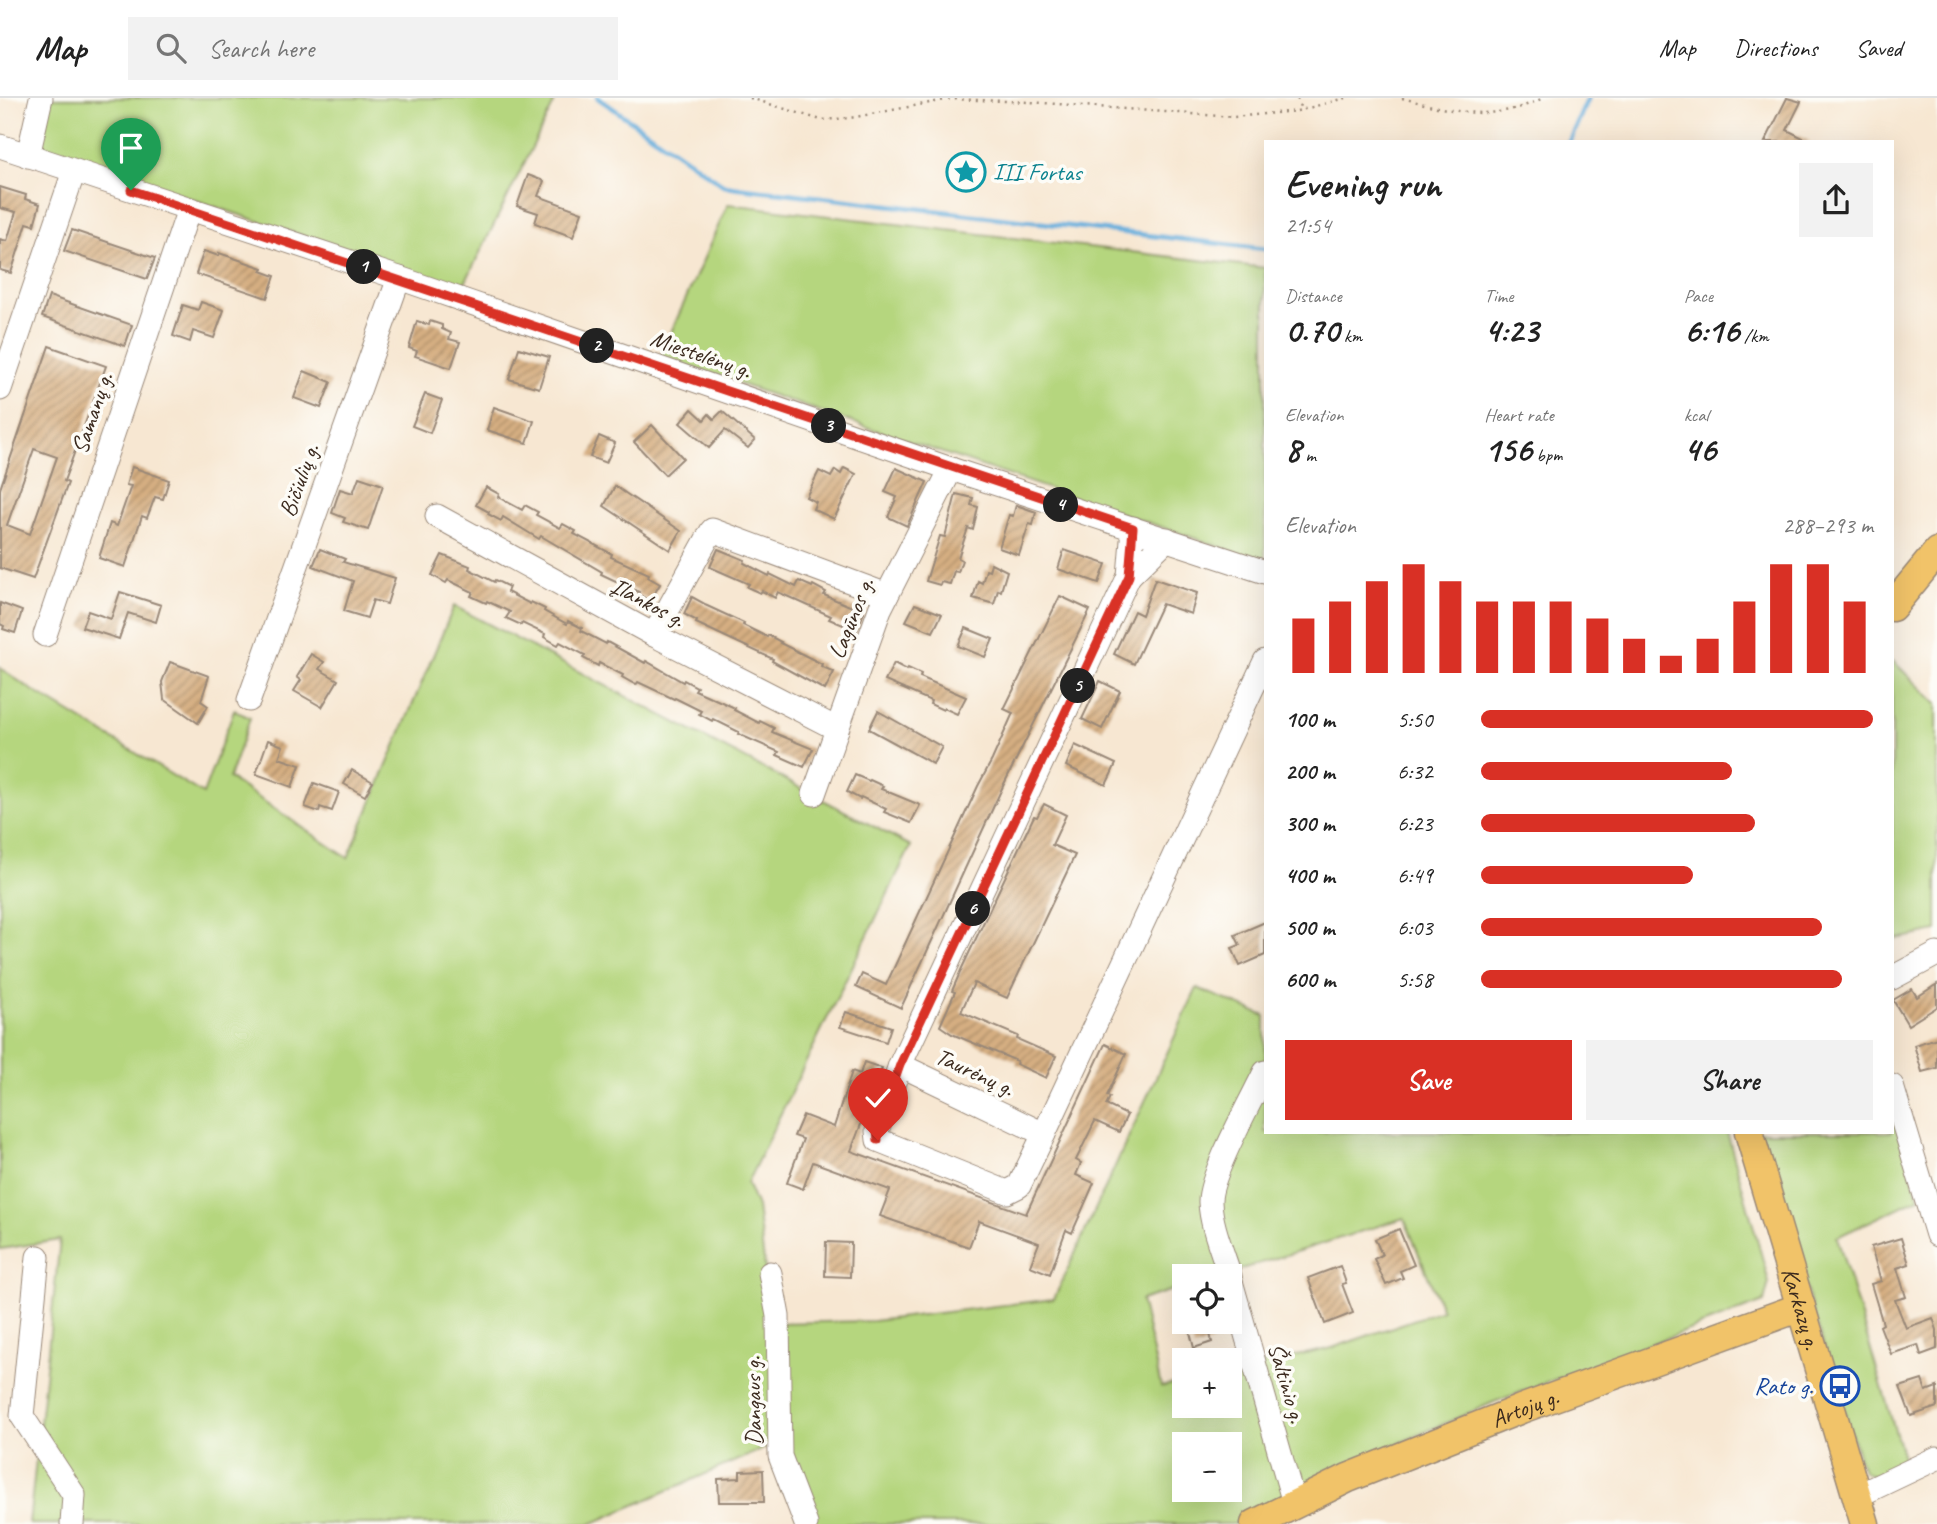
<!DOCTYPE html>
<meta charset="utf-8">
<style>
body{margin:0;font-family:Caveat,sans-serif;background:#f2f2f2;color:#222;height:100vh;display:flex;flex-direction:column;font-size:26px;white-space:nowrap}
*{box-sizing:border-box;margin:0}
p{font-size:23px;color:#767676}
.icon{flex:none;width:38px;height:38px;fill:none;stroke:currentColor;stroke-width:2;stroke-linecap:round;stroke-linejoin:round}
.map{position:relative;flex:1;overflow:hidden}
.sheet{position:absolute;left:1264px;top:42px;width:630px;height:994px;display:flex;flex-direction:column;background:#fff;border-radius:0px;box-shadow:0 7px 28px #0002}
.sheet>*{flex:none}
.fabs{position:absolute;left:1172px;top:1166px;display:grid;gap:14px}
.fabs a{display:grid;place-items:center;width:70px;height:70px;border-radius:0px;background:#fff;box-shadow:0 7px 28px #0002;font-size:35px}
.pin{position:absolute;display:grid;place-items:center;width:60px;height:60px;color:#fff;margin:-72px -30px;border-radius:50% 50% 50% 0;rotate:-45deg;box-shadow:0 0 7px #0007}
.pin .icon{rotate:45deg}
.km{position:absolute;width:35px;height:35px;margin:-18px;border-radius:50%;background:#222;color:#fff;font-size:19px;line-height:35px;text-align:center}
.round{display:grid;place-items:center;flex:none;width:74px;height:74px;border-radius:0px;background:#f2f2f2}
.headline{display:flex;align-items:center;justify-content:space-between;height:119px;padding:0 21px}
h1{font-size:38px;font-weight:700;line-height:52px}
.metrics{display:grid;grid-template-columns:repeat(3,1fr);gap:10px;height:119px;padding:7px 21px}
.metrics div{display:grid;align-content:center}
.metrics b{font-size:35px;font-weight:700}
.metrics small{font-size:19px;font-weight:400}
.metrics p{font-size:19px}
.chart{height:196px;padding:14px 21px}
.chart p{display:flex;justify-content:space-between}
.chart svg{width:100%;height:126px;margin-top:7px;stroke:#d93025;stroke-width:6}
.cta{display:flex;gap:14px;margin-top:auto;padding:14px 21px}
.cta a{flex:1;height:80px;border-radius:0px;background:#d93025;color:#fff;font-size:28px;font-weight:700;line-height:80px;text-align:center}
.cta a+a{background:#f2f2f2;color:#222}
ul{padding:0 21px;list-style:none;font-size:23px}
li{display:grid;grid-template-columns:112px 84px 1fr;align-items:center;height:52px}
li i{height:18px;border-radius:9px;background:#d93025}
header{display:flex;align-items:center;gap:42px;box-sizing:border-box;height:98px;padding:0 35px;background:#fff;border-bottom:2px solid #e0e0e0}
header strong{font-size:33px}
nav{display:flex;gap:38px;margin-inline-start:auto;font-size:24px}
.search{width:490px;height:63px;background:#f2f2f2;display:flex;align-items:center;gap:18px;box-sizing:border-box;padding:0 24px;border-radius:0px;color:#767676;font-size:26px}
.map>svg:first-child{display:block}
</style>
<header>
<strong>Map</strong>
<div class="search"><svg class="icon" aria-label="search" viewBox="0 0 24 24"><circle cx="10" cy="10" r="6"/><path d="M15 15l6 6"/></svg>Search here</div>
<nav><a>Map</a><a>Directions</a><a>Saved</a></nav>
</header>
<div class="map">
<svg width="1937" height="1426" viewBox="0 0 1937 1426">
<defs>
<pattern id="building-hatch" width="6" height="6" patternUnits="userSpaceOnUse" patternTransform="scale(1.75)"><rect width="6" height="6" fill="#d6af82"/><path d="M-1 1l2-2M0 6l6-6M5 7l2-2" fill="none" stroke="#af8f6a"/></pattern>
</defs>
<rect width="100%" height="100%" fill="#fdfcf7"/>
<filter id="ink" filterUnits="userSpaceOnUse"><feTurbulence type="fractalNoise" baseFrequency=".0143" numOctaves="2"/><feDisplacementMap in="SourceGraphic" scale="14" xChannelSelector="R" yChannelSelector="G"/><feConvolveMatrix kernelMatrix="1 2 1 2 8 2 1 2 1" color-interpolation-filters="sRGB"/></filter>
<filter id="wash" filterUnits="userSpaceOnUse"><feTurbulence type="fractalNoise" baseFrequency=".00686" numOctaves="4" result="noise"/><feDisplacementMap in="SourceGraphic" scale="28" xChannelSelector="R" yChannelSelector="G"/><feGaussianBlur stdDeviation="1.57" result="paint"/><feColorMatrix in="noise" values="0 0 0 0 0 0 0 0 0 0 0 0 0 0 0 0 0 1.4 0 .05"/><feComposite in="paint" operator="in"/></filter>
<g filter="url(#wash)">
<rect width="100%" height="100%" fill="#f7e7d2"/>
<!-- green -->
<g fill="#b5d67e" stroke="#78804e" stroke-width="2" fill-rule="evenodd">
<path d="M51,0H554L556,1L462,191L45,52L41,43Z"/>
<path d="M728,106L1265,170V464L660,259Z"/>
<path d="M454,508L911,748L747,1085L757,1109L772,1225L873,1223L1054,1201L1197,890L1265,918V1034H1727L1769,1184L1764,1204L1494,1304L1328,1376L1236,1426H815L781,1343L591,1426H29L60,1142L0,1151V570L29,590L203,696L234,612L250,620L229,680L348,760ZM1404,1120L1442,1212L1332,1250L1230,1273V1307H1185V1283L1161,1289L1141,1202L1185,1188V1178H1219ZM1185,1346H1230V1391H1185Z"/>
<path d="M1892,562L1937,606V833L1892,842Z"/>
<path d="M1892,1014L1919,1100L1837,1139L1906,1369C1891,1374 1877,1382 1863,1373L1757,1034H1892Z"/>
</g>
<g fill="none" stroke-linecap="round" stroke-linejoin="round">
<!-- stream -->
<g stroke="#63acda" stroke-width="5">
<path d="M598,0L725,88L1265,151"/>
<path d="M1569,44L1588,0"/>
</g>
</g>
<g id="blocks">
<!-- building -->
<g fill="url(#building-hatch)" fill-rule="evenodd">
<path d="M1787,0L1801,4L1787,32L1811,44H1765Z"/>
<path d="M528,77L544,83L538,98L582,114L573,139L535,125L538,115L517,108Z"/>
<path d="M0,89L26,97L25,101L40,106L34,127L27,125L11,175L0,172V141L7,143L16,114L0,110Z"/>
<path d="M72,132L155,160L147,181L64,153Z"/>
<path d="M204,153L219,158V155L263,170L261,173L275,178L267,200L196,176Z"/>
<path d="M49,198L132,227L125,248L42,219Z"/>
<path d="M201,204L224,212L214,240L193,233L190,244L173,238L183,207L198,212Z"/>
<path d="M417,223L429,227L430,223L442,227V231L451,235L449,241L460,244L451,270L415,258L417,253L409,250Z"/>
<path d="M49,248L106,268L64,383L68,385L33,481L0,470V391ZM34,351L57,359L30,436L7,427Z"/>
<path d="M519,250L549,259L539,290L509,281Z"/>
<path d="M304,273L331,284L321,310L294,300Z"/>
<path d="M425,296L442,302L430,335L412,328Z"/>
<path d="M494,309L534,323L527,345L487,332Z"/>
<path d="M692,311L704,322L709,316L714,321L722,313L755,342L748,350L725,332L709,350L680,325Z"/>
<path d="M652,327L683,360L665,377L634,344Z"/>
<path d="M599,338L615,345L606,365L590,359Z"/>
<path d="M132,369L169,382L163,401L155,399L147,420L142,418L125,469L99,460L110,425L117,428L131,388L126,387Z"/>
<path d="M844,370L856,376L834,421L813,411L816,404L806,399L819,373L831,379L835,372L841,376Z"/>
<path d="M896,370L927,384L907,428L888,419L897,399L885,394Z"/>
<path d="M359,379L383,387L368,432L343,424L345,420L332,415L340,391L353,395Z"/>
<path d="M615,388L681,433L670,452L604,408Z"/>
<path d="M486,389L499,396L498,399L522,412L525,407L538,414L536,417L560,430L563,426L576,433L574,436L612,456L611,459L649,476L648,479L660,486L650,503L638,496L639,494L601,476L602,474L541,438L539,441L503,419L501,423L488,416L489,414L476,407Z"/>
<path d="M956,396L973,400L971,407L978,409L973,432L968,430L958,460L962,462L958,474L954,473L950,486L941,484L940,487L926,483L940,438L945,439Z"/>
<path d="M1016,407L1036,414L1033,427L1029,426L1019,457L999,450L1009,417L1013,418Z"/>
<path d="M320,451L345,461L343,464L395,480L387,506L373,502L367,520L344,513L353,483L313,468Z"/>
<path d="M718,451L745,462L744,465L769,478L770,476L796,489L799,483L812,489L813,487L826,494L824,497L864,514L857,532L844,525L843,527L829,521L831,518L778,494L775,500L762,493L760,495L747,489L749,486L710,469Z"/>
<path d="M1064,452L1106,466L1099,485L1058,471Z"/>
<path d="M442,457L470,468L469,471L494,484L495,482L509,489L507,494L530,506L531,504L545,511L544,513L567,526L568,523L582,530L581,533L606,546L607,544L645,565L646,563L683,584L684,582L697,589L695,592L735,610L734,612L759,625L760,623L774,630L772,634L813,651L804,669L777,657L779,654L738,636L739,634L713,621L712,623L699,616L701,613L675,600L674,601L638,584L636,587L622,579L623,577L599,565L598,568L583,560L585,557L560,544L558,547L544,539L545,536L522,525L521,527L506,520L510,514L487,503L486,505L471,498L473,494L448,482L446,485L432,477Z"/>
<path d="M991,465L1007,473L1001,493L998,492L994,506L973,500L978,483L982,485L986,472L989,473Z"/>
<path d="M1155,481L1197,495L1191,516L1162,506L1134,566L1114,556L1134,513L1142,517Z"/>
<path d="M120,494L161,507L156,524L128,515L119,541L82,529L88,513L111,521Z"/>
<path d="M1060,498L1090,512L1003,688L901,910L856,889L862,876L886,887L978,688L992,662L1013,615L1004,611Z"/>
<path d="M692,499L705,506V507L744,525L743,527L767,539L768,537L781,544L780,545L822,566L821,568L834,574L825,592L772,563L773,561L696,525L697,523L684,516Z"/>
<path d="M0,505L22,513L15,535L3,531L4,528L0,526Z"/>
<path d="M915,506L942,516L933,534L906,523Z"/>
<path d="M966,530L993,541L985,559L958,548Z"/>
<path d="M311,556L324,564L319,571L338,582L322,609L294,593L301,582L297,579Z"/>
<path d="M170,564L209,578L201,603L208,608L198,625L164,601L162,584Z"/>
<path d="M894,565L907,572L908,570L921,576L920,579L966,599L957,616L944,610L943,612L930,606L931,603L885,583Z"/>
<path d="M1100,583L1120,593L1102,631L1082,621Z"/>
<path d="M878,613L942,649L933,666L869,631Z"/>
<path d="M268,642L283,648L279,660L300,667L292,689L256,676Z"/>
<path d="M1075,647L1116,666L1106,687L1066,668Z"/>
<path d="M352,672L373,684L365,698L344,686Z"/>
<path d="M855,677L869,683L870,682L883,688L881,691L920,707L911,725L884,714L886,711L861,699L860,701L847,694Z"/>
<path d="M314,685L339,694L332,713L320,709L319,714L305,709Z"/>
<path d="M1044,706L1066,717L1052,747L1075,757L1007,900L974,885L961,914L1018,938L1017,941L1056,958L1046,980L1016,966L1017,963L952,936L940,928L955,894L952,893L962,870L1034,718L1037,719Z"/>
<path d="M1265,824V857L1240,868L1232,850L1240,847L1235,837Z"/>
<path d="M1937,886V909L1908,927L1893,902L1912,891L1917,899Z"/>
<path d="M846,914L891,929L886,944L840,929Z"/>
<path d="M1937,940V970L1922,974L1914,947Z"/>
<path d="M1105,946L1126,956L1107,998L1110,999L1106,1007L1127,1017L1119,1034L1095,1023L1076,1062L1081,1065L1076,1077L1094,1085L1072,1135L1066,1132L1050,1176L1030,1168L1039,1145L979,1123L969,1149L894,1123L880,1118L890,1092L813,1064L803,1091L787,1085L803,1041L794,1038L803,1017L834,1029L852,973L860,976L864,964L882,970L851,1053L1026,1116Z"/>
<path d="M1399,1131L1414,1167L1400,1173L1403,1180L1386,1187L1374,1161L1382,1157L1375,1141Z"/>
<path d="M1901,1140L1909,1166L1897,1170L1906,1199L1895,1202L1906,1230L1933,1220L1937,1232V1251L1921,1257L1918,1247L1891,1256L1880,1228L1883,1226L1871,1186L1881,1183L1871,1149Z"/>
<path d="M826,1144L851,1145L850,1179L825,1178Z"/>
<path d="M1340,1168L1346,1185L1342,1186L1353,1215L1325,1226L1308,1180Z"/>
<path d="M1187,1223H1207L1212,1244L1194,1250Z"/>
<path d="M1922,1282L1926,1293L1937,1289V1309L1911,1318L1900,1289Z"/>
<path d="M763,1372L764,1404H719L718,1381L740,1380V1373Z"/>
</g>
</g>
</g>
<g filter="url(#ink)">
<use href="#blocks" fill-opacity="0" stroke="#998878" stroke-width="2"/>
<g fill="none" stroke-linecap="round" stroke-linejoin="round">
<!-- minor casing -->
<g stroke="#998878" stroke-width="25">
<g id="minor">
<path d="M0,48L399,180L951,371L1265,474"/>
<path d="M28,58L41,0"/>
<path d="M0,291L74,73"/>
<path d="M437,418L654,537L837,631"/>
<path d="M1133,430L1129,478L1167,441"/>
<path d="M1129,478L900,967L1044,1036L1265,563"/>
<path d="M45,537L189,111"/>
<path d="M654,537L712,432L887,497"/>
<path d="M249,602L399,180"/>
<path d="M814,696L880,511L951,371"/>
<path d="M1892,880L1937,856"/>
<path d="M900,967L877,1033L878,1042L1007,1094L1019,1088L1044,1036"/>
<path d="M1892,988L1937,1137"/>
<path d="M38,1159L22,1318L74,1397L72,1426"/>
<path d="M770,1175L778,1218L780,1358L806,1426"/>
<path d="M1230,1178C1223,1155 1211,1128 1210,1104C1209,1078 1252,1001 1265,974"/>
<path d="M1230,1180L1294,1405"/>
<path d="M1857,1398L1937,1360"/>
</g>
</g>
<!-- major casing -->
<g stroke="#998878" stroke-width="31">
<g id="major">
<path d="M1892,509L1937,454"/>
<path id="s1" d="M1749,1034L1865,1426"/>
<path id="s2" d="M1255,1426L1348,1380L1521,1311L1801,1209"/>
</g>
</g>
<!-- path -->
<g stroke="#998878" stroke-width="2.5" stroke-dasharray="2 5" stroke-linecap="butt">
<path d="M750,0L821,22L850,20L951,1L1030,4L1233,19L1297,13L1346,0"/>
<path d="M1297,0L1301,12"/>
<path d="M1402,0C1454,14 1492,25 1543,0"/>
</g>
<!-- minor -->
<use href="#minor" stroke="#fff" stroke-width="23"/>
<!-- major -->
<use href="#major" stroke="#f1c369" stroke-width="28"/>
</g>
</g>
<g fill="none" stroke-linecap="round" stroke-linejoin="round" filter="url(#ink)">
<!-- route casing -->
<g stroke="#fff" stroke-width="14">
<path id="route" d="M131,92C466,203 799,320 1133,430L1129,478L900,967L877,1033L878,1042"/>
</g>
<!-- route -->
<use href="#route" stroke="#d93025" stroke-width="9"/>
</g>
<!-- icons -->
<defs>
<g id="sight-ring" transform="scale(2.0125)"><circle r="9.5" fill="#fdfcf7" stroke="#0f9aa8" stroke-width="1.5"/><path d="M0-6L1.8-2.2L6-1.7L2.9 1.2L3.7 5.4L0 3.3L-3.7 5.4L-2.9 1.2L-6-1.7L-1.8-2.2Z" fill="#0f9aa8"/></g>
<g id="bus-ring" transform="scale(2.0125)"><circle r="9.5" fill="#fdfcf7" stroke="#1a4fb4" stroke-width="1.5"/><path d="M-5-6H5V4H4V6H2V4H-2V6H-4V4H-5ZM-3.5-4V0h7V-4ZM-3.5 1.2v1.5H-2V1.2ZM2 1.2v1.5H3.5V1.2Z" fill="#1a4fb4"/></g>
</defs>
<g fill-rule="evenodd">
<use href="#sight-ring" x="966" y="74"/>
<use href="#bus-ring" x="1840" y="1288"/>
</g>
<g text-anchor="middle" dominant-baseline="central" stroke-width="7" stroke-linejoin="round" paint-order="stroke">
<!-- culture labels -->
<g font-size="24" fill="#0d838f" stroke="#fdfcf7" text-anchor="start">
<text x="993" y="74">III Fortas</text>
</g>
<!-- street labels -->
<g font-size="24" fill="#3b2a1e" stroke="#fdfcf7">
<text transform="translate(701 256) rotate(19)">Miestelėnų g.</text>
<text transform="translate(92 315) rotate(-71)">Samanų g.</text>
<text transform="translate(299 382) rotate(-70)">Bičiulių g.</text>
<text transform="translate(648 504) rotate(28)">Įlankos g.</text>
<text transform="translate(851 520) rotate(-68)">Lagūnos g.</text>
<text transform="translate(975 974) rotate(25)">Taurėnų g.</text>
<text stroke="none"><textPath href="#s1" startOffset="184">Karkazų g.</textPath></text>
<text transform="translate(1287 1285) rotate(74)">Šaltinio g.</text>
<text transform="translate(753 1303) rotate(-91)">Dangaus g.</text>
<text stroke="none"><textPath href="#s2" startOffset="294">Artojų g.</textPath></text>
</g>
<!-- transit labels -->
<g font-size="24" fill="#164399" stroke="#fdfcf7" text-anchor="end">
<text x="1813" y="1288">Rato g.</text>
</g>
</g>
</svg>
<div class="fabs">
<a><svg class="icon" aria-label="locate" viewBox="0 0 24 24"><circle cx="12" cy="12" r="6"/><path d="M12 2v4M12 18v4M2 12h4M18 12h4"/></svg></a>
<a>+</a>
<a>−</a>
</div>
<div class="pin" style="left:131px;top:92px;background:#1e9e55"><svg class="icon" aria-label="arrive" viewBox="0 0 24 24"><path d="M6 21V4h12l-3 4 3 4H6"/></svg></div>
<div class="pin" style="left:878px;top:1042px;background:#d93025"><svg class="icon" aria-label="check" viewBox="0 0 24 24"><path d="M5 12l5 5 9-10"/></svg></div>
<b class="km" style="left:364px;top:169px">1</b>
<b class="km" style="left:597px;top:248px">2</b>
<b class="km" style="left:829px;top:328px">3</b>
<b class="km" style="left:1061px;top:407px">4</b>
<b class="km" style="left:1078px;top:588px">5</b>
<b class="km" style="left:973px;top:811px">6</b>
<section class="sheet">
<div class="headline"><div><h1>Evening run</h1><p>21:54</p></div><a class="round"><svg class="icon" aria-label="share" viewBox="0 0 24 24"><path d="M12 15V3M7 8l5-5 5 5M5 13v7h14v-7"/></svg></a></div>
<div class="metrics">
<div><p>Distance</p><b>0.70<small> km</small></b></div>
<div><p>Time</p><b>4:23</b></div>
<div><p>Pace</p><b>6:16<small> /km</small></b></div>
</div>
<div class="metrics">
<div><p>Elevation</p><b>8<small> m</small></b></div>
<div><p>Heart rate</p><b>156<small> bpm</small></b></div>
<div><p>kcal</p><b>46</b></div>
</div>
<div class="chart"><p><span>Elevation</span>288–293 m</p>
<svg viewBox="0 0 160 44" preserveAspectRatio="none"><path d="M5 44V25M15 44V19M25 44V12M35 44V6M45 44V12M55 44V19M65 44V19M75 44V19M85 44V25M95 44V32M105 44V38M115 44V32M125 44V19M135 44V6M145 44V6M155 44V19"/></svg>
</div>
<ul>
<li><b>100 m</b>5:50<i style="width:100%"></i></li>
<li><b>200 m</b>6:32<i style="width:64%"></i></li>
<li><b>300 m</b>6:23<i style="width:70%"></i></li>
<li><b>400 m</b>6:49<i style="width:54%"></i></li>
<li><b>500 m</b>6:03<i style="width:87%"></i></li>
<li><b>600 m</b>5:58<i style="width:92%"></i></li>
</ul>
<div class="cta"><a>Save</a><a>Share</a></div>
</section>
</div>
